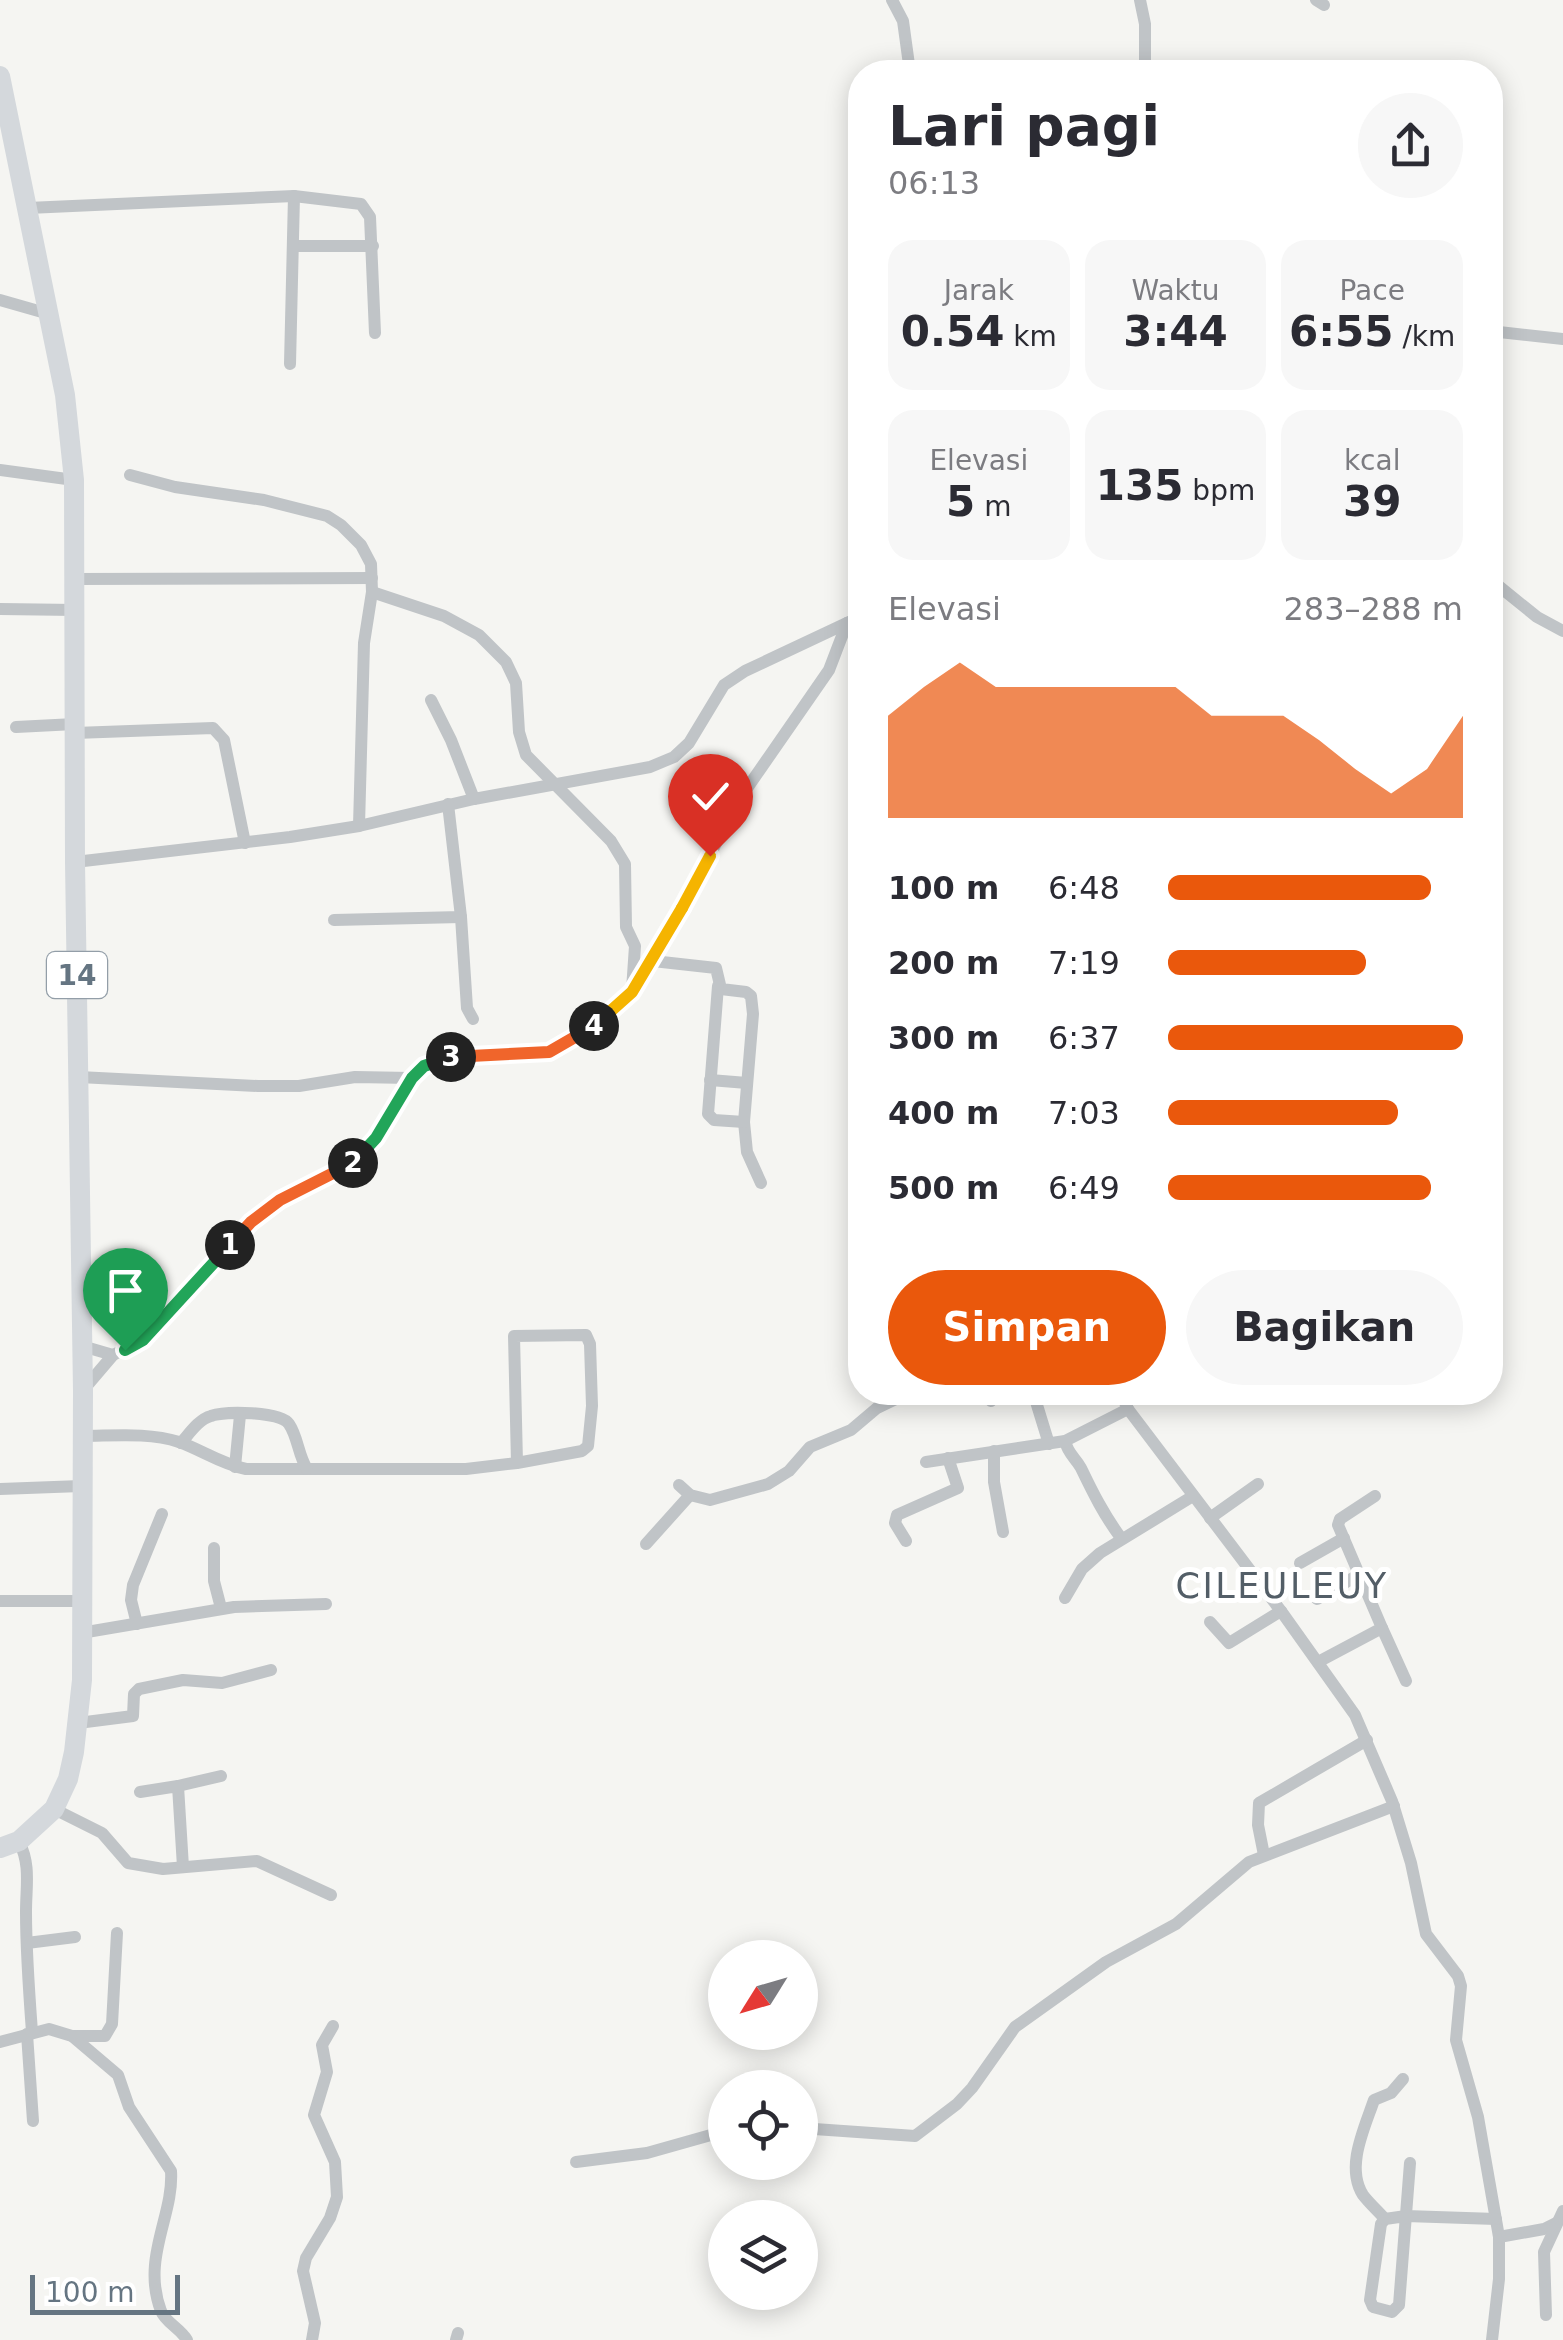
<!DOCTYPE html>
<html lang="id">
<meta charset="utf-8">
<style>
body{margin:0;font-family:"DejaVu Sans",sans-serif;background:#f7f7f7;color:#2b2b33;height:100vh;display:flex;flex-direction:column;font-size:38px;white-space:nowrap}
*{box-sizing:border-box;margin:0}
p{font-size:32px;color:#7c7c81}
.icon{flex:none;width:55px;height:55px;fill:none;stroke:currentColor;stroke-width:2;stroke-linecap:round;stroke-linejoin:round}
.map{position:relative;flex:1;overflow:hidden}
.panel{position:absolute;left:848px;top:60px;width:655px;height:1345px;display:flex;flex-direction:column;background:#fff;border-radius:40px;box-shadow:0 5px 25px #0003}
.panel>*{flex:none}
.needle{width:65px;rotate:233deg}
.controls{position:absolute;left:708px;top:1940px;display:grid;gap:20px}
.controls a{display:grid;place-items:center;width:110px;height:110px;border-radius:50%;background:#fff;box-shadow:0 5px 25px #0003;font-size:50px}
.scale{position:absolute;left:30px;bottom:25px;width:150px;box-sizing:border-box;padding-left:10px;border:5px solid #657582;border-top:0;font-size:28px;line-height:35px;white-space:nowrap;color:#657582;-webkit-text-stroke:8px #fff;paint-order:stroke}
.pin{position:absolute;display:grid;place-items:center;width:85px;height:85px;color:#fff;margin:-102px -42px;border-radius:50% 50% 50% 0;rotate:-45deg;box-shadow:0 0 10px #0007}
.pin .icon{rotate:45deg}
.km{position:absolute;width:50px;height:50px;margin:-25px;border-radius:50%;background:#222;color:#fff;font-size:28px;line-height:50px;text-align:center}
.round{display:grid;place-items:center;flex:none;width:105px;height:105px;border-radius:52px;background:#f7f7f7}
.summary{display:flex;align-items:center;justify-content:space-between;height:170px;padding:0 40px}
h1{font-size:55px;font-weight:700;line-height:75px}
.metrics{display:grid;grid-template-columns:repeat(3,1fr);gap:15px;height:170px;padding:10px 40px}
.metrics div{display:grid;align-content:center;border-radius:25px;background:#f7f7f7;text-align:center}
.metrics b{font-size:42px;font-weight:700}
.metrics small{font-size:28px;font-weight:400}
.metrics p{font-size:28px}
.chart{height:280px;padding:20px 40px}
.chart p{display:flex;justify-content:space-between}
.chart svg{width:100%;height:180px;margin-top:10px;fill:#ea580c;opacity:.7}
.primary-button{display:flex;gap:20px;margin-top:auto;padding:20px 40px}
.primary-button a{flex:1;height:115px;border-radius:60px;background:#ea580c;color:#fff;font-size:40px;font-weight:700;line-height:115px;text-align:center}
.primary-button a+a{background:#f7f7f7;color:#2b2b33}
ul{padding:0 40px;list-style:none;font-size:32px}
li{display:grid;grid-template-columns:160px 120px 1fr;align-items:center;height:75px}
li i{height:25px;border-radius:12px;background:#ea580c}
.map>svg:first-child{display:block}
</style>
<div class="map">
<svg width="1563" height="2340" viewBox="0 0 1563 2340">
<rect width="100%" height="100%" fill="#f5f5f2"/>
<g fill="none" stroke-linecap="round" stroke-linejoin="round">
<!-- minor -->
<g stroke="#c0c4c7" stroke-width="12">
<path d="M892,0L903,21L910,72"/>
<path d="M1140,0L1145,24V72"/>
<path d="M1316,0L1324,5"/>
<path d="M28,208L294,196L361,204L370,217L375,333"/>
<path d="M293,246H373"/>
<path d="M0,300L49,314"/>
<path d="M1490,331L1563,339"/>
<path d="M290,364L294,196"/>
<path d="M0,470L74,480"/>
<path d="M130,475L175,487L264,500L327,516L341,525L361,545L371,564L372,592L364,643L359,826"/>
<path d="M75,579L372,578"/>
<path d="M1490,579L1537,617L1563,631"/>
<path d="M372,592L444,616L479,635L506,662L516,683L519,732L526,755L611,841L625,864L626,927L635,946L632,990"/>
<path d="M0,609L76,610"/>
<path d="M431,700L451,740L474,799"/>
<path d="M16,727L75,724"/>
<path d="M75,733L213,728L224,740L245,843"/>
<path d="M75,862L290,837L359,826L474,799L650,767L674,757L689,743L724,685L745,671L847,623"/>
<path d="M461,917L467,1008L473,1019"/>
<path d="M334,920L461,917L448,804"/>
<path d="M653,961L716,968L721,989L746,992L751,996L753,1014L744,1122L747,1152L761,1183"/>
<path d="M718,986L708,1114L714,1120L744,1122"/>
<path d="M79,1077L258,1086H299L355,1077L411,1078"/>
<path d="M710,1080L747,1083"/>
<path d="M82,1346L113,1355"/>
<path d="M84,1389L113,1355L143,1340L251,1222L280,1201L351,1165L376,1137L411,1078L424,1065L452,1057L549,1051L583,1035L612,1012L632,992L653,961L741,797L829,670L847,623L860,617"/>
<path d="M984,1392L991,1401"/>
<path d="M1033,1392L1049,1444"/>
<path d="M1120,1392L1128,1409L1281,1611L1355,1715L1392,1801L1411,1863L1426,1934L1458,1976L1461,1986L1456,2040L1478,2117L1499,2237V2279L1492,2340"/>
<path d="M82,1436C113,1436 148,1432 179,1442C202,1450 221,1464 246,1469H466L517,1463L514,1336L586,1335L590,1344L592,1406L588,1446L582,1451L517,1463"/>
<path d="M1065,1441C1068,1454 1075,1457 1081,1468C1093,1493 1104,1515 1121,1538"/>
<path d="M181,1443C189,1434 199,1419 211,1416C225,1411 280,1411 289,1424C298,1437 298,1455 307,1469"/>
<path d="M994,1451V1482L1003,1532"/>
<path d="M926,1462L1065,1441L1128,1409"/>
<path d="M235,1467L240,1415"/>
<path d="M679,1485L690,1495L710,1500L768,1484L789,1471L810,1447L851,1430L877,1408L910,1392"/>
<path d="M0,1489L81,1486"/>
<path d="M1210,1518L1258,1484"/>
<path d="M906,1541L895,1523L897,1515L958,1488L948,1458"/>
<path d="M646,1544L690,1495"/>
<path d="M214,1548V1581L221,1608"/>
<path d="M1300,1563L1344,1538"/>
<path d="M1065,1598L1082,1569L1100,1553L1193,1496"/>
<path d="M1317,1599L1360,1574"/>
<path d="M0,1601H81"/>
<path d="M1210,1622L1229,1643L1281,1611"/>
<path d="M137,1624L131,1600L133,1585L162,1514"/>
<path d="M1382,1628L1406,1681"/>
<path d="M81,1633L234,1607L326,1604"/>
<path d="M1318,1662L1382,1628L1338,1525L1340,1519L1375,1496"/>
<path d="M78,1723L133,1716L134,1694L139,1689L183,1680L222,1683L271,1670"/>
<path d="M178,1786L221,1776"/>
<path d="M140,1792L178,1786L183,1867"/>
<path d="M54,1809L102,1833L128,1863L163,1869L257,1861L331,1895"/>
<path d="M19,1841C31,1866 26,1885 26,1912C26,1952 29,1992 32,2032"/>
<path d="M1264,1855L1258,1825L1259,1803L1367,1740"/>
<path d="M27,1943L75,1937"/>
<path d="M27,2034L33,2121"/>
<path d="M72,2036H105L112,2024L117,1933"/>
<path d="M0,2042L49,2029L72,2036L118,2075L129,2107L171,2171C174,2216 141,2258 161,2311C166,2323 180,2328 187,2340"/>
<path d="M800,2128L915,2136L957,2104L972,2088L1015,2027L1106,1962L1176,1924L1249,1862L1394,1806"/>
<path d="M576,2162L647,2153L725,2131"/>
<path d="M1410,2163L1399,2305L1392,2312L1373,2307L1370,2300L1381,2224L1385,2219L1406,2216L1496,2219"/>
<path d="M1385,2219C1378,2211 1369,2203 1363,2195C1345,2167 1365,2127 1374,2100L1391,2093L1403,2079"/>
<path d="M1499,2237L1544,2229L1556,2223"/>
<path d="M1546,2315L1544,2252L1563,2211"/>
<path d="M312,2340L315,2323L303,2271L306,2258L330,2218L337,2197L335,2162L314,2115L327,2072L322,2045L333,2026"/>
<path d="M456,2340L458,2333"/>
</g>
<!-- highway -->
<path stroke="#d4d8dc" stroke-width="20" d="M0,76L65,395L74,480L75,862L83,1391L82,1680L74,1752L68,1779L54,1809L19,1841L0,1848"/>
</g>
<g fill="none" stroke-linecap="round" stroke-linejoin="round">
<!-- split-1 casing -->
<g stroke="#fff" stroke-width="20">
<path id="split-1" d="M125,1350L143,1340L230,1245"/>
</g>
<!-- split-2 casing -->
<g stroke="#fff" stroke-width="20">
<path id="split-2" d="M230,1245L251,1222L280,1200L353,1163"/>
</g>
<!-- split-3 casing -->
<g stroke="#fff" stroke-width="20">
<path id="split-3" d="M353,1163L376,1138L412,1078L424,1066L451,1057"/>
</g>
<!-- split-4 casing -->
<g stroke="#fff" stroke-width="20">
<path id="split-4" d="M451,1057L549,1052L594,1026"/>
</g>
<!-- split-5 casing -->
<g stroke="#fff" stroke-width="20">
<path id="split-5" d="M594,1026L632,992L682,908"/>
</g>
<!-- split-6 casing -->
<g stroke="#fff" stroke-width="20">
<path id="split-6" d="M682,908L710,856"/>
</g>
<!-- split-1 -->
<use href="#split-1" stroke="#22a559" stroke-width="12"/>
<!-- split-2 -->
<use href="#split-2" stroke="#f0652b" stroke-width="12"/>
<!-- split-3 -->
<use href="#split-3" stroke="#22a559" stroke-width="12"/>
<!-- split-4 -->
<use href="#split-4" stroke="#f0652b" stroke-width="12"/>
<!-- split-5 -->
<use href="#split-5" stroke="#f5b400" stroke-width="12"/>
<!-- split-6 -->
<use href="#split-6" stroke="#f5b400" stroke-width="12"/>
</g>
<g text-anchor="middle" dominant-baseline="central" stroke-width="10" stroke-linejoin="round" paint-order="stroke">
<!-- shield labels -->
<rect fill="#fff" stroke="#939ea8" stroke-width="2.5" x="47" y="952" width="60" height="46" rx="8"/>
<g font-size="28" font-weight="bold" fill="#657582">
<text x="77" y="975">14</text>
</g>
<!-- quarter labels -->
<g font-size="35" letter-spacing="2.5" fill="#535e67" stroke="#fff">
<text x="1282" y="1586">CILEULEUY</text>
</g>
</g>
</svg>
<div class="controls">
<a><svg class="needle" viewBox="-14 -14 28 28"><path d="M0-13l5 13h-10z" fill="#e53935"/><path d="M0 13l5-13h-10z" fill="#7c7c81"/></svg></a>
<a><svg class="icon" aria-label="locate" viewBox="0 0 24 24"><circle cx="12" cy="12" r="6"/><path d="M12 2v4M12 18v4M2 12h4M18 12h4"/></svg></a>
<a><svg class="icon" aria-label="layers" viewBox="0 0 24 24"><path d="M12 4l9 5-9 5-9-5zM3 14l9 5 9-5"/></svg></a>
</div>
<div class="scale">100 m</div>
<div class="pin" style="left:125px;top:1350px;background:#1e9e55"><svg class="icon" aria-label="arrive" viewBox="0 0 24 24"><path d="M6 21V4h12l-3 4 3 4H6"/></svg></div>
<div class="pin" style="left:710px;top:856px;background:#d93025"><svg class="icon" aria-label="check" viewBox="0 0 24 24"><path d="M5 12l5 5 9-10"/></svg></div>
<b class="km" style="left:230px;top:1245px">1</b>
<b class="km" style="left:353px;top:1163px">2</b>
<b class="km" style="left:451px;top:1057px">3</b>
<b class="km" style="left:594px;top:1026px">4</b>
<section class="panel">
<div class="summary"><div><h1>Lari pagi</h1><p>06:13</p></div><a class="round"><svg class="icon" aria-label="share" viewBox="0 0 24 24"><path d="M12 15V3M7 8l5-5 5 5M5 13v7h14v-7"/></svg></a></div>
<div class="metrics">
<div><p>Jarak</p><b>0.54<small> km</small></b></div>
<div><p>Waktu</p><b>3:44</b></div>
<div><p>Pace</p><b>6:55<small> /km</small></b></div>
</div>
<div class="metrics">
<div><p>Elevasi</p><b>5<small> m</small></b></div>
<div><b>135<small> bpm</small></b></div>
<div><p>kcal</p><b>39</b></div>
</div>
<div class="chart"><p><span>Elevasi</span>283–288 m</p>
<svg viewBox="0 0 160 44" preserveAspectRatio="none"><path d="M0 44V19L10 12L20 6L30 12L40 12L50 12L60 12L70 12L80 12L90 19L100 19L110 19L120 25L130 32L140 38L150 32L160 19V44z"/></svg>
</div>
<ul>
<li><b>100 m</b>6:48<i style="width:89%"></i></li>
<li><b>200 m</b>7:19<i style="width:67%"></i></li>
<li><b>300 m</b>6:37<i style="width:100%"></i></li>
<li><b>400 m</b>7:03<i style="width:78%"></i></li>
<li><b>500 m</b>6:49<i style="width:89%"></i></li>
</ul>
<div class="primary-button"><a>Simpan</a><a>Bagikan</a></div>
</section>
</div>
